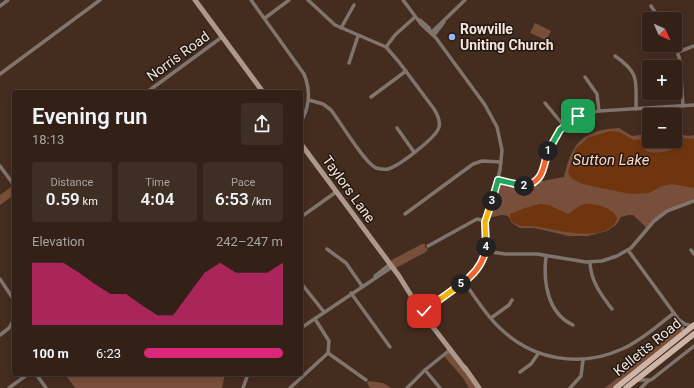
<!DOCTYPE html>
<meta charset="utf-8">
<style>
body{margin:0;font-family:Roboto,sans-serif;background:#3e2e24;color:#f1f3f6;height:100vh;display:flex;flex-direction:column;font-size:15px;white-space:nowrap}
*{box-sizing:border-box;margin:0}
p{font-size:13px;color:#a9a3a1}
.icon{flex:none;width:22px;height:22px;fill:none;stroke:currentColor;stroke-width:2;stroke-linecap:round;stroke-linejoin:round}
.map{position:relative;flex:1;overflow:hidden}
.sheet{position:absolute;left:12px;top:90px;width:291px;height:286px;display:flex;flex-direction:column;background:#332117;border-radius:4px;box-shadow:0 2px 6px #0003,0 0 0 1px #4e3e36}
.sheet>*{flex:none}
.needle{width:26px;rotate:135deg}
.buttons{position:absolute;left:642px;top:12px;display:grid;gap:8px}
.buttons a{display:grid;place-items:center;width:40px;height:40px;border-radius:4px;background:#332117;box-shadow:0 2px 6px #0003,0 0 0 1px #4e3e36;font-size:20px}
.pin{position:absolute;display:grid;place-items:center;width:34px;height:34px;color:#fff;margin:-17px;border-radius:8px;box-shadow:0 2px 6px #0006}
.km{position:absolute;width:20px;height:20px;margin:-10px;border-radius:50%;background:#222;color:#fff;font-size:11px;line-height:20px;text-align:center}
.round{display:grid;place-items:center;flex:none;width:42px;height:42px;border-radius:4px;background:#3e2e24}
.overview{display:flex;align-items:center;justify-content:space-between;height:68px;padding:0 20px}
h1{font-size:22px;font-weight:600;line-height:30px}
.stats{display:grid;grid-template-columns:repeat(3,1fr);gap:6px;height:68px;padding:4px 20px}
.stats div{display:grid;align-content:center;border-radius:4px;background:#3e2e24;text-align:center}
.stats b{font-size:17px;font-weight:600}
.stats small{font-size:11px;font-weight:400}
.stats p{font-size:11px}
.chart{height:112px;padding:8px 20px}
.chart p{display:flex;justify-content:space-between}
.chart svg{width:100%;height:72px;margin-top:4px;fill:#db2777;opacity:.7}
ul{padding:0 20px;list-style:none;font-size:13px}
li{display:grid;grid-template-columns:64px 48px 1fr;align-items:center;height:30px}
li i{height:10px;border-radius:5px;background:#db2777}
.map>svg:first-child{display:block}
</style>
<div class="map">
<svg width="694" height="388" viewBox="0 0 694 388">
<rect width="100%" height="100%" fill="#442c1f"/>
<!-- green -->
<g fill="#774f3a">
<path d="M535,23L551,31L546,40L530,33Z"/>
<path d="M619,128L632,136L649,134V141H675V133L688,136L694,135V201L667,211L648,229L633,215H628L621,217L617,224L607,231L588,236H569L534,228H520L512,223L508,216L502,215L488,218L498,181L517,186L539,179L541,180L546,170L542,181L564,177C572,143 582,130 619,128Z"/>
<path d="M14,185V195L0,205V195Z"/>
<path d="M422,244H425V247L428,249L426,252L394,269L388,262Z"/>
<path d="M682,326L684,333L616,388H605Z"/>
<path d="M450,350L479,388H469L463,378L443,355Z"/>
<path d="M65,374H225L222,388H75Z"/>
<path d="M369,381L383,383L391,388H370L367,383Z"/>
</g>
<!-- water -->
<g fill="#6e350f" fill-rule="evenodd">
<path d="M610,131L619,132L634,140L649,138V141H675V137L694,139V188L672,184L662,186L649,193L630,194L582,184L571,178L568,172L576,148L588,138ZM654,143L658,145L673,143L676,147C671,152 650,155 645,150L646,145Z"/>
<path d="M540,204L549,205L568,214C573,212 576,207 581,205C590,201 616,208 617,219C608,244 558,230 539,227C528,225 518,229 510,219V214L525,208Z"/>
</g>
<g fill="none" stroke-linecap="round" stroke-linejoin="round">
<!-- street -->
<g stroke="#80746d" stroke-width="3.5">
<path d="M251,0L304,74C311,91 310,106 301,122"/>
<path d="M308,0L335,25L386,47L399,62L434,109C437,114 441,121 439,127C437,137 399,166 388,169C384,170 380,169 376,168C364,162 341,123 331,110L323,104L309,100"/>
<path d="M403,0L421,24L436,38L485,105L497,127L502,150L500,170L487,223L488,245L483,263L475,274L422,313"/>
<path d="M0,6L8,0"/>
<path d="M651,6L660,19"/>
<path d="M265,18L289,0"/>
<path d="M420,20L429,28L431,33"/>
<path d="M341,28L354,5"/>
<path d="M646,32L649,31"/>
<path d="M431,33L465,0"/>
<path d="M434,35L444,22"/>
<path d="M675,43L680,61L683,106"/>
<path d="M386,47L395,35L415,17"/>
<path d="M678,52L694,46"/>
<path d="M615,56C640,73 636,81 636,109"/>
<path d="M349,63L358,36"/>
<path d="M0,74L100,0"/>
<path d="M585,77L597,94L599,111"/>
<path d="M147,92L222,37"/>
<path d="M371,97L406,71"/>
<path d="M545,103L564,126"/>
<path d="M397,128L414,152"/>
<path d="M0,166L14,185"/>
<path d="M498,181L520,186L536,181L543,172L548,150L554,137L564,126L582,114L599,111L694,105"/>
<path d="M405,214L473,164L482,161L501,162"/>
<path d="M301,217L336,192"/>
<path d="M428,246L477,219L487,221"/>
<path d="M327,249L346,263L362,286"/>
<path d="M628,250L679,320L685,324L692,326"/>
<path d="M691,250L694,254"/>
<path d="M485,251L505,254H537L586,262L602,261L617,256L631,248L654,221L667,211L694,201"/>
<path d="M546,256C543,281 547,313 573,325"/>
<path d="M590,263C591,281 601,295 612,309"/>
<path d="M375,276L390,264"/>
<path d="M0,279L14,300"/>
<path d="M464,282C476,298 487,317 502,330C534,360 581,368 622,349C641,341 658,325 674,313"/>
<path d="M301,283L324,312"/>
<path d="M351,293L390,347"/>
<path d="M491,318L509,305L512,300"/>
<path d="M680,321L684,333"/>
<path d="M301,328L392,267"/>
<path d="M0,335L9,328L14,319"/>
<path d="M328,353L366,380"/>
<path d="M425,370L440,388"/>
<path d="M520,372L531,364L538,354"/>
<path d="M36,374L46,388"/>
<path d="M636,380H651L694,346"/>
<path d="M9,388L28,374"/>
<path d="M243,388L248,374"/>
<path d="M290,388L328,353L329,341L315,319"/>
<path d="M407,388L425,370L451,349"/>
<path d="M570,388L581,376L583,360"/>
<path d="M641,388L648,381"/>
</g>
<!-- secondary -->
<g stroke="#ac988d" stroke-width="5">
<path d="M195,0L263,92"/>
<path d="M301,144L399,276L422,313L466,370"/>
<path d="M465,368L479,388"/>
</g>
<!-- primary -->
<g stroke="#ceb4a6" stroke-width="5.5">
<path d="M616,388L694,325"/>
<path d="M626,388L694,334"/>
</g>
</g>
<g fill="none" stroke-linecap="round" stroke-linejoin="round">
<!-- split-1 casing -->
<g stroke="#fff" stroke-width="8">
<path id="split-1" d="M548,151L560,130L578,116"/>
</g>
<!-- split-2 casing -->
<g stroke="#fff" stroke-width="8">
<path id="split-2" d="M524,186C544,182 543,167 548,151"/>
</g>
<!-- split-3 casing -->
<g stroke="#fff" stroke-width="8">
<path id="split-3" d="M492,201L498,180L524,186"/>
</g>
<!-- split-4 casing -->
<g stroke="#fff" stroke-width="8">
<path id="split-4" d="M486,247L485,222L492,201"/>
</g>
<!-- split-5 casing -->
<g stroke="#fff" stroke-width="8">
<path id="split-5" d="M461,284C474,275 484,263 486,247"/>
</g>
<!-- split-6 casing -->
<g stroke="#fff" stroke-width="8">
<path id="split-6" d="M424,311L461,284"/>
</g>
<!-- split-1 -->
<use href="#split-1" stroke="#22a559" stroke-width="5"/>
<!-- split-2 -->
<use href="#split-2" stroke="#f0652b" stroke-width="5"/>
<!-- split-3 -->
<use href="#split-3" stroke="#22a559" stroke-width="5"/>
<!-- split-4 -->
<use href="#split-4" stroke="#f5b400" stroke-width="5"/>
<!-- split-5 -->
<use href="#split-5" stroke="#f0652b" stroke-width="5"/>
<!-- split-6 -->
<use href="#split-6" stroke="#f5b400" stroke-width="5"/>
</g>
<!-- markers -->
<circle fill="#98b6fd" stroke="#231812" stroke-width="1.5" cx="452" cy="37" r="4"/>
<g text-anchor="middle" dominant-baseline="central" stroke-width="3" stroke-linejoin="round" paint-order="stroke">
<!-- poi labels -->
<g font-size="14" font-weight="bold" fill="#f5e5dc" stroke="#231812" text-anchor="start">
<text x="460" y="29">Rowville<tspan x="460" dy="16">Uniting Church</tspan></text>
</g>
<!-- street labels -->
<g font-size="14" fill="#f5e5dc" stroke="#231812">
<text transform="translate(178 56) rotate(-36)">Norris Road</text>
<text transform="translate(349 189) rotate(54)">Taylors Lane</text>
<text transform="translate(647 347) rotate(-39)">Kelletts Road</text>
</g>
<!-- water labels -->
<g font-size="15" font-style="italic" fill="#fcd6c3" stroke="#231812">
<text x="611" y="160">Sutton Lake</text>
</g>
</g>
</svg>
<div class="buttons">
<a><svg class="needle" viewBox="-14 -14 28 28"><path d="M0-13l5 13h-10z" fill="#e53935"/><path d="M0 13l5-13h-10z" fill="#a9a3a1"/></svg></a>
<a>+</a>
<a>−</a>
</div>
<div class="pin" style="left:578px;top:116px;background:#1e9e55"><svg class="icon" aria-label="arrive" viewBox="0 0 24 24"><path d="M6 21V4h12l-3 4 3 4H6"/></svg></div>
<div class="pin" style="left:424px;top:311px;background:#d93025"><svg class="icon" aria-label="check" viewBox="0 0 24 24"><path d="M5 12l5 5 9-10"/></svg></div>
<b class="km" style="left:548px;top:151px">1</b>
<b class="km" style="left:524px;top:186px">2</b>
<b class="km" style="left:492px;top:201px">3</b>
<b class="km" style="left:486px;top:247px">4</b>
<b class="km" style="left:461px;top:284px">5</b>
<section class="sheet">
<div class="overview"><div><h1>Evening run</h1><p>18:13</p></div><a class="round"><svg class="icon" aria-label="share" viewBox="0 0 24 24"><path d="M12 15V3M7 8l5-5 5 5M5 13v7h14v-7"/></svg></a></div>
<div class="stats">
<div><p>Distance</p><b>0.59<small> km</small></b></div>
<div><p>Time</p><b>4:04</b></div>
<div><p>Pace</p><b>6:53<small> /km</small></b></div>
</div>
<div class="chart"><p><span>Elevation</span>242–247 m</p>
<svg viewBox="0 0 160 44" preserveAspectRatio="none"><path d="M0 44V6L10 6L20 6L30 12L40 19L50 25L60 25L70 32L80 38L90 38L100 25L110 12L120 6L130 12L140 12L150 12L160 6V44z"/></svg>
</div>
<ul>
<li><b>100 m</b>6:23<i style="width:100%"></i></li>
</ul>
</section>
</div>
